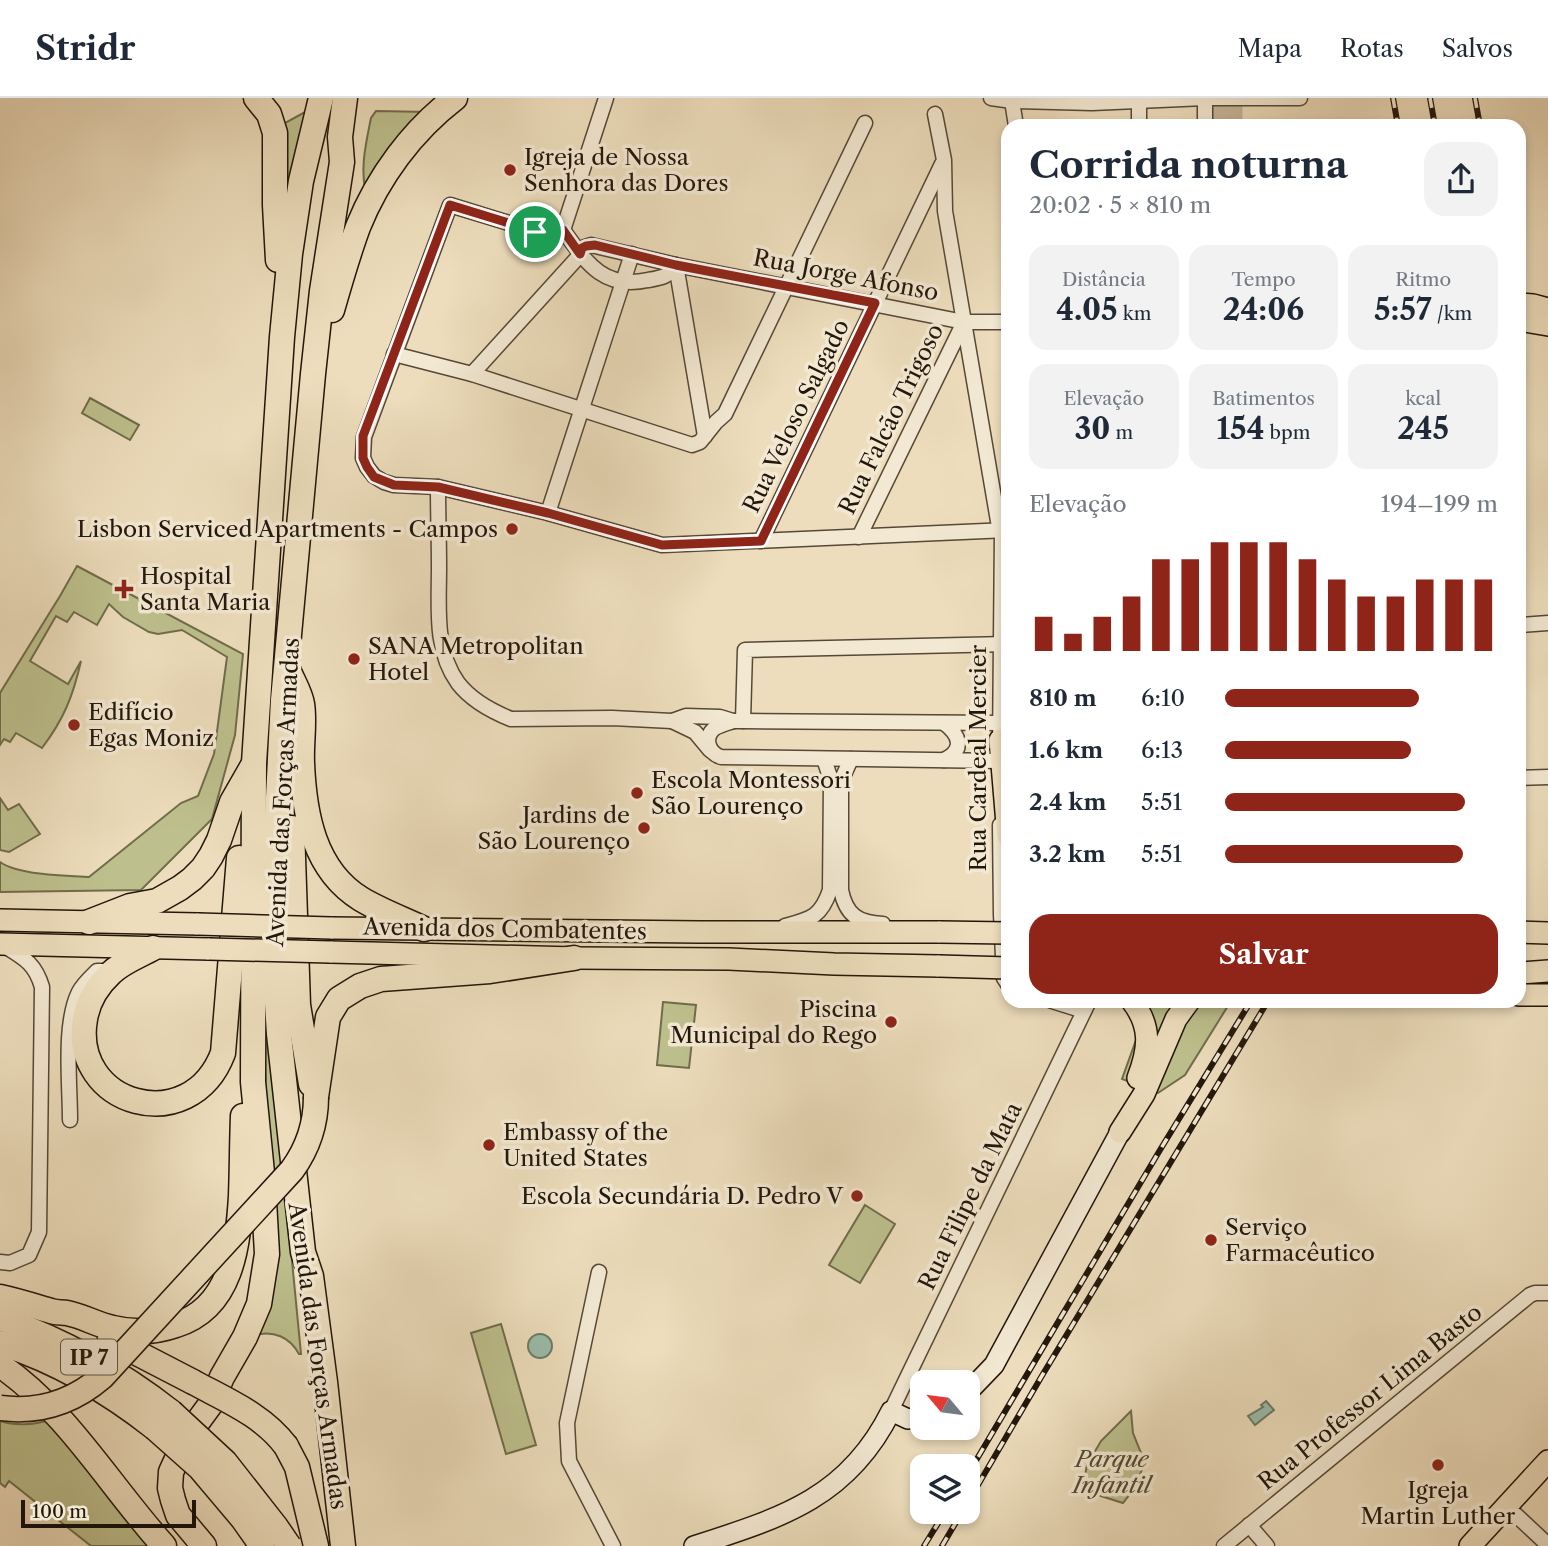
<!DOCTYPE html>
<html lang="pt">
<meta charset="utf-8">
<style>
body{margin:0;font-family:"Libre Caslon Text",serif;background:#f2f2f3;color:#1f2937;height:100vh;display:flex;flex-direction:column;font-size:26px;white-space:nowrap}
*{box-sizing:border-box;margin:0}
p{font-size:23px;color:#747a83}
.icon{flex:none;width:38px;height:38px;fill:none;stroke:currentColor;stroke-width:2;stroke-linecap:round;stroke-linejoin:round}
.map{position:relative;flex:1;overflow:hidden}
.side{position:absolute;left:1001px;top:21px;width:525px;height:889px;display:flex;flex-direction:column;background:#fff;border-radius:21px;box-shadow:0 4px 10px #0003}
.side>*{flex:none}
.needle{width:46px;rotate:299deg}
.buttons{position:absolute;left:910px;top:1272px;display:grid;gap:14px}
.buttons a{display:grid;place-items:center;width:70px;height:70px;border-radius:14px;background:#fff;box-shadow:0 4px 10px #0003;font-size:35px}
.scale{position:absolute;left:21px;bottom:18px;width:175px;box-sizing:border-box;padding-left:7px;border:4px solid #23170b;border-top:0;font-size:19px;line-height:24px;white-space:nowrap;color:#23170b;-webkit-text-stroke:5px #f3e9d3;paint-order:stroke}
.pin{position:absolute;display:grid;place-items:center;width:60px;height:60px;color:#fff;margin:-30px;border:4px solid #fff;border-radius:50%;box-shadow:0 2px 7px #0007}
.round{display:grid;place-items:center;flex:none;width:74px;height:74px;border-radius:21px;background:#f2f2f3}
.head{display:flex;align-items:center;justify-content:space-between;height:119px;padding:0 28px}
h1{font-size:38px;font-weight:700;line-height:52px}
.stats{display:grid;grid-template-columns:repeat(3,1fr);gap:10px;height:119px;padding:7px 28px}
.stats div{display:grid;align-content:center;border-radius:18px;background:#f2f2f3;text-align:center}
.stats b{font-size:30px;font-weight:700}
.stats small{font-size:19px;font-weight:400}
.stats p{font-size:19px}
.chart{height:196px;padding:14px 28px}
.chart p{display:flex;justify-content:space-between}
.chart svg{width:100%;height:126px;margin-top:7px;stroke:#8f2418;stroke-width:6}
.action{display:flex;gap:14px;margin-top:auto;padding:14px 28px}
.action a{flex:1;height:80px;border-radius:21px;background:#8f2418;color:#fff;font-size:28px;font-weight:700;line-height:80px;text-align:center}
ul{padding:0 28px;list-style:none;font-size:23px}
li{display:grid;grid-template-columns:112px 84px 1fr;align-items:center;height:52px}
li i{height:18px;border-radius:9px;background:#8f2418}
header{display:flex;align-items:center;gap:42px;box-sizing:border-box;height:98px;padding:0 35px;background:#fff;border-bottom:2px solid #e0e1e3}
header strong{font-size:33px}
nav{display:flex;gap:38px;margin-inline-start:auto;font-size:24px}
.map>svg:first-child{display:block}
</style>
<header>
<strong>Stridr</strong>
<nav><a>Mapa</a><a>Rotas</a><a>Salvos</a></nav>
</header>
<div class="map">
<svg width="1548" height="1448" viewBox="0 0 1548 1448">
<rect width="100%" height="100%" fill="#edddbc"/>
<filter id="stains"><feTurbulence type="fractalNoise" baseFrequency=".00286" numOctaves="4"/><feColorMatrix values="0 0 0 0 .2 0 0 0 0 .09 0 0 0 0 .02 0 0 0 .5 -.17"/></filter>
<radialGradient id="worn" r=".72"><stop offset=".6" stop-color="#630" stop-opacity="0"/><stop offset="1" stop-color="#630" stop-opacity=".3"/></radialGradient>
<!-- green -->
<g fill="#bdc08d" stroke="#706c4c" stroke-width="2">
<path d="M307,13L294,78L284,104L283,26Z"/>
<path d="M376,13L429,14L367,98C359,73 366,45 371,20Z"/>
<path d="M90,300L139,327L130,342L82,315Z"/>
<path d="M77,468L243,556L235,637L212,721L141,792L0,794V764C19,777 66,778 89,779L181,705L198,698L214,656L227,559L182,532L158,536L149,534L123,519L109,506L97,527L74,514L67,524L56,518L30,563L68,586L81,563C73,598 64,621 42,650L16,635L10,644L4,641L0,647V595L60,498Z"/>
<path d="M0,700L8,712L19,706L40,736L9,754L0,752Z"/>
<path d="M1150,903H1231L1185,977L1158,995L1122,981Z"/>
<path d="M663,904L696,907L689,970L657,967Z"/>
<path d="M268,915L301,1256H299C290,1239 273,1232 255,1237L270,1066L262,916Z"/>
<path d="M865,1107L895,1126L860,1185L829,1167Z"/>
<path d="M501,1226L536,1347L506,1356L471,1235Z"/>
<path d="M1131,1313L1133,1335L1145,1365L1133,1392L1123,1405L1082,1392L1087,1367L1101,1343Z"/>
<path d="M49,1322L154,1448H91L9,1383L5,1389L0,1385V1323C15,1328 34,1327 49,1322Z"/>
</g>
<!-- water -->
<g fill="#9abdaa" stroke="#6a7b6a" stroke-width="2">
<circle cx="540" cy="1248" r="12"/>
<path d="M1266,1303L1274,1312L1255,1327L1248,1318L1263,1309L1261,1307Z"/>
</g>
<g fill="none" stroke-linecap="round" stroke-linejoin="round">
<!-- primary-tunnel -->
<g stroke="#c5b599" stroke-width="21" stroke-dasharray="21 10" stroke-linecap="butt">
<path d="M1217,0V28"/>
<path d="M1232,0V28"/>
</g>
<!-- street casing -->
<g stroke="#564837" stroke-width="17">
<g id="street">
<path d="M606,0L563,132L556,138L548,137L450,107L364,339L363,360L367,369L374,378L384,384L394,387L438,389L548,415L662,447L1008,432"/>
<path d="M991,0L1012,3L1092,5L1205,0H1300"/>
<path d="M1139,0V28"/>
<path d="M1205,0V28"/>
<path d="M1012,3L1016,28"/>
<path d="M935,16L944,62L945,113L998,423L1002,433L1000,651"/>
<path d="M563,132C586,164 603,192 648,182C660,180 669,179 676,167"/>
<path d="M676,167L705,338"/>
<path d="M394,256L472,276L689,346L692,347L700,344L716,324L725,316L865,25"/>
<path d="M472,276L580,157L582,150L591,147L676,167L964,224H1008"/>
<path d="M438,389C438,416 439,443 439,470C439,508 434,552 458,585C471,602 491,613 511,621L612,620L672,623L686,618L720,619L733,623H743L1001,625"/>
<path d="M548,415L632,156"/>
<path d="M859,439L964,224"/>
<path d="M761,443L942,66"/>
<path d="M1519,527L1548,525"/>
<path d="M672,623L695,634L710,652"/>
<path d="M733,623C728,625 720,627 715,630C703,639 708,655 721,659L1000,663"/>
<path d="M743,623L745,552L1008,546"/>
<path d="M851,661L841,683V792C846,817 858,825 883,826"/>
<path d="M944,662C965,652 960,637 944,625"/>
<path d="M1519,680L1548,679"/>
<path d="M1000,727L1001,816L1004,880L1008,886"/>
<path d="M785,828C811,821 821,819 830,792L831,682L824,661"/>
<path d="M1052,903L1084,913"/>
<path d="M70,1022C70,985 63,926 79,894C83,886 91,879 97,873H103"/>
<path d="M0,1164L10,1165L29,1157L39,1134L42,889C35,865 24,860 3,847"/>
<path d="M599,1174L567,1325L569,1363L613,1448"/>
<path d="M891,1313L1089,903"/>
<path d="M1516,1417L1548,1447"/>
<path d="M1249,1427L1267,1448"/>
<path d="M1224,1448L1530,1197L1535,1195H1548"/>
</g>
</g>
<!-- secondary casing -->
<g stroke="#23170b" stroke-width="22">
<g id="secondary">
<path d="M968,1294L994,1267L1120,1034"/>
<path d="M694,1448C781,1420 848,1400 891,1313L908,1321L922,1318"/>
</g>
</g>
<!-- primary casing -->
<g stroke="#23170b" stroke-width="24">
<g id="primary">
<path d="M1519,206L1533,207L1548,211"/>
<path d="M1519,222L1548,227"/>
<path d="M1000,642L1008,738"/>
<path d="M0,822L198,826"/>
<path d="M331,830L700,834H940"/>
<path d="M1519,834L1548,835"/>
<path d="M0,846L209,851"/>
<path d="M330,854L574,860L729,861L834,866L939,868"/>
<path d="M1519,875L1548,873"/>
<path d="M1519,897H1548"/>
<path d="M1132,903C1152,929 1149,951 1138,980"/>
<path d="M1120,1034L1144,996L1176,921L1189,903"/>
<path d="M1470,1448L1548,1363"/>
</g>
</g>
<!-- highway casing -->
<g stroke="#23170b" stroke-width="27">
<g id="highway">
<path d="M256,0L269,16L275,35V107L278,162"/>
<path d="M332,212C340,184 348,156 358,129C378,79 412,33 455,0"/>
<path d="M288,571C292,582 300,594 302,606C305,624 301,646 302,665C304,716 314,772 361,801C381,813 403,821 424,831"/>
<path d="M292,730L298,907L311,986"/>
<path d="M89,824L130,808L157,803L180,790L192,781L203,770L211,758L219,742L232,704L252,669"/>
<path d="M153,850C139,858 122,864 111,875C98,887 88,903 85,921C70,1007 190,1042 223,955L239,760"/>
<path d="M316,999L328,919L339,901L360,888L381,881L490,873L574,860"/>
<path d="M0,1199C18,1203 34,1208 51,1213C57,1215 62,1214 67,1215C83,1218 97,1227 113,1230C133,1235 156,1234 176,1227C232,1209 238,1148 241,1098C242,1071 242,1044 243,1018"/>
<path d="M0,1220C62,1242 119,1273 171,1314"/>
<path d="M110,1241L193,1284"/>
<path d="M0,1245C57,1263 108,1293 155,1330"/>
<path d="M0,1267C68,1314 109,1387 164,1448"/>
<path d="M286,1348L297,1369L316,1448"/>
<path d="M204,1448L178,1417L173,1402L170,1390L171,1374L188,1337L210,1307L222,1279L245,1239L259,1206L267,1156L263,1085L253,984L254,665L282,239L290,156L301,83L321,0"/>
<path d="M343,1448L325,1284L311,1178L303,1154L279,936L276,889L277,719L283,602L313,276L322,193L342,64L340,39L345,0"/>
</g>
</g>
<!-- street -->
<use href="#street" stroke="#f3e9d3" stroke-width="14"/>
<!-- secondary -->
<use href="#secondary" stroke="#f3e9d3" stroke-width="19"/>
<!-- primary -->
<use href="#primary" stroke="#edddbc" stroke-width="21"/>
<!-- highway -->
<use href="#highway" stroke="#edddbc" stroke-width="24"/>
<!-- rail casing -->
<g stroke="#23170b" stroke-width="6">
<g id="rail">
<path d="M1393,0L1398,28"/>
<path d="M1430,0L1435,28"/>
<path d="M1475,0L1480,28"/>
<path d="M968,1376L1160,1052L1251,903"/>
<path d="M968,1404L1043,1276L1268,903"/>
<path d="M924,1448L945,1414"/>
<path d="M942,1448L962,1414"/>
</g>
</g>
<!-- rail -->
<use href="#rail" stroke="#f3e9d3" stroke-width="3.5" stroke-dasharray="10" stroke-linecap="butt"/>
<!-- primary-bridge casing -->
<g stroke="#23170b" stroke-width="24" stroke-linecap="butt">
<g id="primary-bridge">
<path d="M198,826L331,830"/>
<path d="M940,834L1008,835"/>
<path d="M209,851L330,854"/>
<path d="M939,868L1008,870"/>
</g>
</g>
<!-- highway-bridge casing -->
<g stroke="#23170b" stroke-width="27" stroke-linecap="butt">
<g id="highway-bridge">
<path d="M193,1284C226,1302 263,1317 286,1348"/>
<path d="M0,1310C38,1315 73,1304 102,1279L292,1072C308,1050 316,1027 316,999"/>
<path d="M171,1314L225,1364L276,1429L289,1448"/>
<path d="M155,1330L200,1370L243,1421L262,1448"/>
</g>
</g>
<!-- primary-bridge -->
<use href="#primary-bridge" stroke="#edddbc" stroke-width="21"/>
<!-- highway-bridge -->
<use href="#highway-bridge" stroke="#edddbc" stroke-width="24"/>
</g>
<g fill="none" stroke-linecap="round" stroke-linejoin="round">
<!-- route casing -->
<g stroke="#fff" stroke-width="14">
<path id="route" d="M450,107L548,137L556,138L563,132L580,156L582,150L586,148L595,147L676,167L875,205L761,443L662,447L548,415L438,389L394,387L374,379L367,369L363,360V338Z"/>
</g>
<!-- route -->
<use href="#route" stroke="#8f2418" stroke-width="9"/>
</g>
<!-- markers -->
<g fill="#8f2418" stroke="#f3e9d3" stroke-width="2.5">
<circle cx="510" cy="72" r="7"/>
<circle cx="512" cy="431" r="7"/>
<path d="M120.5 480.5h7v7h7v7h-7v7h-7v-7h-7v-7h7z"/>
<circle cx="354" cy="561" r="7"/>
<circle cx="74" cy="627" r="7"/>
<circle cx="637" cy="695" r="7"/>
<circle cx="644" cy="730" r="7"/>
<circle cx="891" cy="924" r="7"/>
<circle cx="489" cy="1047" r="7"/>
<circle cx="857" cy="1098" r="7"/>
<circle cx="1211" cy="1142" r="7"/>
<circle cx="1438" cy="1367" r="7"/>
</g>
<g text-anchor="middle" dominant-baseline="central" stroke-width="7" stroke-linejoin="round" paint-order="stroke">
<!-- shield labels -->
<rect fill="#f3e9d3" stroke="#615647" stroke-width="2" x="61" y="1241.5" width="56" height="35" rx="5"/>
<g font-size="21" font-weight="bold" fill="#23170b">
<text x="89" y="1259">IP 7</text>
</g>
<!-- poi labels -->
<g font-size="23" fill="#23170b" stroke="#f3e9d3" text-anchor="start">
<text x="524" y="59">Igreja de Nossa<tspan x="524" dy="26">Senhora das Dores</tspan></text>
<text x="498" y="431" text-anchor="end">Lisbon Serviced Apartments - Campos</text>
<text x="140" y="478">Hospital<tspan x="140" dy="26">Santa Maria</tspan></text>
<text x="368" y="548">SANA Metropolitan<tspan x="368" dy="26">Hotel</tspan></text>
<text x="88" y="614">Edifício<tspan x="88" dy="26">Egas Moniz</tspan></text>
<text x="651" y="682">Escola Montessori<tspan x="651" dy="26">São Lourenço</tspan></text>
<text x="630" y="717" text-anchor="end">Jardins de<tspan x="630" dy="26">São Lourenço</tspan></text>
<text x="877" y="911" text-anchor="end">Piscina<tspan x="877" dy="26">Municipal do Rego</tspan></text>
<text x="503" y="1034">Embassy of the<tspan x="503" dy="26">United States</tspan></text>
<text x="843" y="1098" text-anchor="end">Escola Secundária D. Pedro V</text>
<text x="1225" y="1129">Serviço<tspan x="1225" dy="26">Farmacêutico</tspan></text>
<text x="1438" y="1392" text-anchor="middle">Igreja<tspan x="1438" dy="26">Martin Luther</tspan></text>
</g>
<!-- street labels -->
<g font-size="23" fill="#23170b" stroke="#f3e9d3">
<text transform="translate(846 177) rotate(11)">Rua Jorge Afonso</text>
<text transform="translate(796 318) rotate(-64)">Rua Veloso Salgado</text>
<text transform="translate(891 321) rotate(-64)">Rua Falcão Trigoso</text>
<text transform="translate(978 660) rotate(-90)">Rua Cardeal Mercier</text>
<text transform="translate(283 694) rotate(-87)">Avenida das Forças Armadas</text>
<text transform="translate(505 831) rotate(1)">Avenida dos Combatentes</text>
<text transform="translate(970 1098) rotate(-64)">Rua Filipe da Mata</text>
<text transform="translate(318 1258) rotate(82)">Avenida das Forças Armadas</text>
<text transform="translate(1370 1299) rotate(-39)">Rua Professor Lima Basto</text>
</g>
<!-- park labels -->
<g font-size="23" font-style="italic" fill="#514a32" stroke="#f3e9d3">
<text x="1112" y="1361">Parque<tspan x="1112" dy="26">Infantil</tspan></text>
</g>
</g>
<rect width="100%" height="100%" filter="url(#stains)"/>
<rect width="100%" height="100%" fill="url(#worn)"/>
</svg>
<div class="buttons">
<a><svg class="needle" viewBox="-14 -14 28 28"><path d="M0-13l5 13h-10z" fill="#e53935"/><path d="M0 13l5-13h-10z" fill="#747a83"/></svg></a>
<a><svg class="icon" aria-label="layers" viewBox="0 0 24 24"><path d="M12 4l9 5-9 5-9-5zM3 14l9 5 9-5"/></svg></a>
</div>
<div class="scale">100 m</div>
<div class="pin" style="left:535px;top:134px;background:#1e9e55"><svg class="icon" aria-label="arrive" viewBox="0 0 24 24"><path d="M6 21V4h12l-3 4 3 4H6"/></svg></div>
<section class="side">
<div class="head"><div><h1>Corrida noturna</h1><p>20:02 · 5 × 810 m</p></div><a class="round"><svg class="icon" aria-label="share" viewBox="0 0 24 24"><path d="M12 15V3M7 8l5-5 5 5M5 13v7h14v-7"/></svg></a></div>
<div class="stats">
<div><p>Distância</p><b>4.05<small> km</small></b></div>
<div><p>Tempo</p><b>24:06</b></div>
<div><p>Ritmo</p><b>5:57<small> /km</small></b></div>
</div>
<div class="stats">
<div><p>Elevação</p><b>30<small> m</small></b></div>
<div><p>Batimentos</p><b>154<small> bpm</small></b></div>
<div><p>kcal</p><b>245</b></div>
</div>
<div class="chart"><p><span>Elevação</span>194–199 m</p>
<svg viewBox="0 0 160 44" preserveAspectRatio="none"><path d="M5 44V32M15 44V38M25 44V32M35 44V25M45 44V12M55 44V12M65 44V6M75 44V6M85 44V6M95 44V12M105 44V19M115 44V25M125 44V25M135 44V19M145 44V19M155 44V19"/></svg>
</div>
<ul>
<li><b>810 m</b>6:10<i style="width:71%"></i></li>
<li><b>1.6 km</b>6:13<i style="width:68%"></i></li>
<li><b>2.4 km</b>5:51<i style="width:88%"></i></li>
<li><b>3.2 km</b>5:51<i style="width:87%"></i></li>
</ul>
<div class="action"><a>Salvar</a></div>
</section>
</div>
